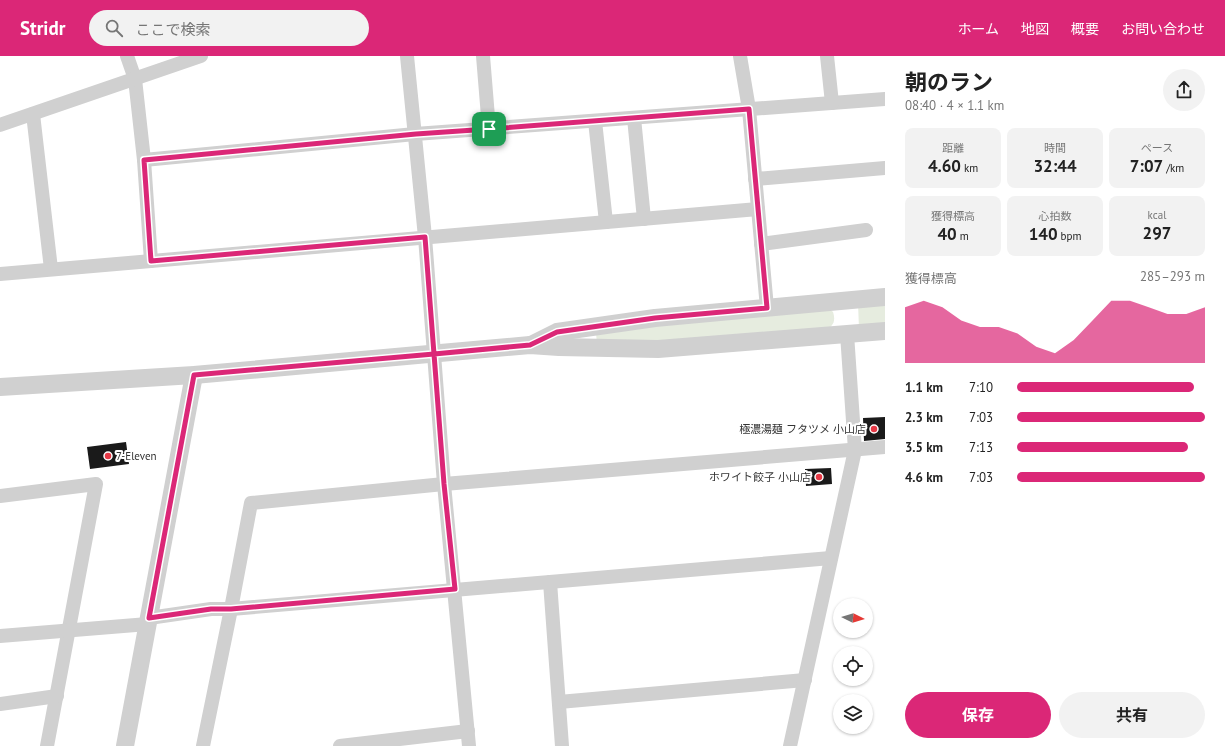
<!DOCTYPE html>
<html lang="ja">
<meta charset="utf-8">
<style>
body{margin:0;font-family:"PT Sans","Noto Sans JP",sans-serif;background:#f2f2f2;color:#222;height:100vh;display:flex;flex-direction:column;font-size:15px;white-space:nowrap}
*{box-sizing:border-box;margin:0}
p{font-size:13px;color:#767676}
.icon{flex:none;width:22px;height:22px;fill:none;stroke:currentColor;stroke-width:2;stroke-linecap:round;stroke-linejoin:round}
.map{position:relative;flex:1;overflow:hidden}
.panel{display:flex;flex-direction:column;background:#fff;width:340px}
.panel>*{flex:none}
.needle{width:26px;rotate:95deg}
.fabs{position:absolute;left:833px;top:542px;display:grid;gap:8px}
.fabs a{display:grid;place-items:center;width:40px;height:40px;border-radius:50%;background:#fff;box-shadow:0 1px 3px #0004;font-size:20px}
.pin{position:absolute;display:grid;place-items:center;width:34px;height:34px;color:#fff;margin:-17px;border-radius:8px;box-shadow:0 2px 6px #0006}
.round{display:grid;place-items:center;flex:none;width:42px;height:42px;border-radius:21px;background:#f2f2f2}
.summary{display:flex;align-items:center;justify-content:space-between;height:68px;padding:0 20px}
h1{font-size:22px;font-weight:700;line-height:30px}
.stats{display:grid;grid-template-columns:repeat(3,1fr);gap:6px;height:68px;padding:4px 20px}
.stats div{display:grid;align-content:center;border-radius:8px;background:#f2f2f2;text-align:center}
.stats b{font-size:17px;font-weight:700}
.stats small{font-size:11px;font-weight:400}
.stats p{font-size:11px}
.chart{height:112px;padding:8px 20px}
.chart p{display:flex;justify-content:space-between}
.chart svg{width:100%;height:72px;margin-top:4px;fill:#db2777;opacity:.7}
.cta{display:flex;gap:8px;margin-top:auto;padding:8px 20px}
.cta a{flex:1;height:46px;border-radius:24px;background:#db2777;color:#fff;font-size:16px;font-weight:700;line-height:46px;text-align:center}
.cta a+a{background:#f2f2f2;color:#222}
ul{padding:0 20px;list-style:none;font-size:13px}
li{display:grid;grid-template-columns:64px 48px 1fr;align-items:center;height:30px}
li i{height:10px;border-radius:5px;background:#db2777}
header{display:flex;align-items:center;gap:24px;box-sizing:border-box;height:56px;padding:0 20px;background:#db2777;color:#fff}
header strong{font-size:19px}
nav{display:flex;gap:22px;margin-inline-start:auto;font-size:14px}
.search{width:280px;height:36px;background:#f2f2f2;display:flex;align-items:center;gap:10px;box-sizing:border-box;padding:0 14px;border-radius:22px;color:#767676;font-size:15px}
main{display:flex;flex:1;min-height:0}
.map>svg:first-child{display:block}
</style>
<header>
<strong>Stridr</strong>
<div class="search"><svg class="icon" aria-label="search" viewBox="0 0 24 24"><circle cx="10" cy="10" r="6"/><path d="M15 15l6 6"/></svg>ここで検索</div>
<nav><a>ホーム</a><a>地図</a><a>概要</a><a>お問い合わせ</a></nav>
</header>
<main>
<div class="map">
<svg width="885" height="690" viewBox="0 0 885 690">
<rect width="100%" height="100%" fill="#fff"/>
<!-- green -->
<g fill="#e6ecdf">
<path d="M885,245V270L859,273L858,247Z"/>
<path d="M826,250L833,256C836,266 833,270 825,275L597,288L596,277Z"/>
</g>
<!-- building -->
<g fill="#1a1a1a">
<path d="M885,361V383L864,385L863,362Z"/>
<path d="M126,386L129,408L90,413L87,391Z"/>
<path d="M831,412L832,428L806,430L805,413Z"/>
</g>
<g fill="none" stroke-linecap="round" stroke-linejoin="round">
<!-- minor -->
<g stroke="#d0d0d0" stroke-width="14">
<path d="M127,0L135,23L144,104L415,78L885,43"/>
<path d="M407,0L425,181L444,428L469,690"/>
<path d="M483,0L489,73"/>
<path d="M740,0L749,53L767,252"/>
<path d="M827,0L832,47"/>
<path d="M33,58L51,213"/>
<path d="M634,62L644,163"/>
<path d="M595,65L606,166"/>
<path d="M0,69L201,0"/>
<path d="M144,104L151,205"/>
<path d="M755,123L885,112"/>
<path d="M761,188L866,174"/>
<path d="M0,218L758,153"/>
<path d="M0,440L96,428L47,690"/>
<path d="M550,526L562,690"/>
<path d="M149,562L211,553H231L831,502"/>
<path d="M0,580L148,568"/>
<path d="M559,646L805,624"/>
<path d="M0,648L57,640"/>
<path d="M203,690L231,553L251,447L444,428L885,391"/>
<path d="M340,690L468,675"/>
<path d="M790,690L855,394L847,278"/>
</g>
<!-- tertiary -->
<g stroke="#d0d0d0" stroke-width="18">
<path d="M531,289L557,276L655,262L885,241"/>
<path d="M0,331L194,319L530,289L559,291L658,293L885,275"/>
<path d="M125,690L194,319"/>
</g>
</g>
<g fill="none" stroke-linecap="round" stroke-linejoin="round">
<!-- route casing -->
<g stroke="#fff" stroke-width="8">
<path id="route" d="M489,73L416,78L144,104L151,205L425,181L434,298L194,319L149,562L211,553H231L455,533L444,428L434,298L530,289L557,276L655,262L767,252L749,53L489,73"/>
</g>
<!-- route -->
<use href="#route" stroke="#db2777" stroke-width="5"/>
</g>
<!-- markers -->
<g fill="#e63946" stroke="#fff" stroke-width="1.5">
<circle cx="874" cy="373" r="4"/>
<circle cx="108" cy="400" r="4"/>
<circle cx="819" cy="421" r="4"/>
</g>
<g text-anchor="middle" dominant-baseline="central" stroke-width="4" stroke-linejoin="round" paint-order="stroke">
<!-- poi labels -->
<g font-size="11" fill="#333" stroke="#fff" text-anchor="end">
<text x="866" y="373">極濃湯麺 フタツメ 小山店</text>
<text x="116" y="400" text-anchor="start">7-Eleven</text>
<text x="811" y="421">ホワイト餃子 小山店</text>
</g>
</g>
</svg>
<div class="fabs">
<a><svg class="needle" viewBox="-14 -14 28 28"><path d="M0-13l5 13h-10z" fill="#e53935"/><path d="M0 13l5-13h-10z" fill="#767676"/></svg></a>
<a><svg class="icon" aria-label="locate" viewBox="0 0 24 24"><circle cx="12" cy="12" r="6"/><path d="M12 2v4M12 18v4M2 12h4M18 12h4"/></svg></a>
<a><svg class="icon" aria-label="layers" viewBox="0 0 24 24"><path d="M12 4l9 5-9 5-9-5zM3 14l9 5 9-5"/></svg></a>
</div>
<div class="pin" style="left:489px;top:73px;background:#1e9e55"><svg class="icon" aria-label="arrive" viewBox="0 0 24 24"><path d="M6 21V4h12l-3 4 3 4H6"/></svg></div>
</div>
<section class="panel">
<div class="summary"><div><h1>朝のラン</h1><p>08:40 · 4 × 1.1 km</p></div><a class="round"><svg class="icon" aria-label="share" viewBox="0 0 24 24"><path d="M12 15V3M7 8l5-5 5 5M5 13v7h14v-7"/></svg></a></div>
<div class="stats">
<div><p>距離</p><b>4.60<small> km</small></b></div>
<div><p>時間</p><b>32:44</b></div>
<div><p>ペース</p><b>7:07<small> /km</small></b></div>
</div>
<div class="stats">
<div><p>獲得標高</p><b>40<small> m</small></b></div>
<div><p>心拍数</p><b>140<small> bpm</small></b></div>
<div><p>kcal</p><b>297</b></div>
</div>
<div class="chart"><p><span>獲得標高</span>285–293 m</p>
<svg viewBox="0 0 160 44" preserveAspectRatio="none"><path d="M0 44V10L10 6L20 10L30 18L40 22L50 22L60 26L70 34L80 38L90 30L100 18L110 6L120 6L130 10L140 14L150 14L160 10V44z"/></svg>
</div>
<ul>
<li><b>1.1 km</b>7:10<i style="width:94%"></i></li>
<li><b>2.3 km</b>7:03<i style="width:100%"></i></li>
<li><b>3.5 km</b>7:13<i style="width:91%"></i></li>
<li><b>4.6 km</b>7:03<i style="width:100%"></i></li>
</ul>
<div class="cta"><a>保存</a><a>共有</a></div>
</section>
</main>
